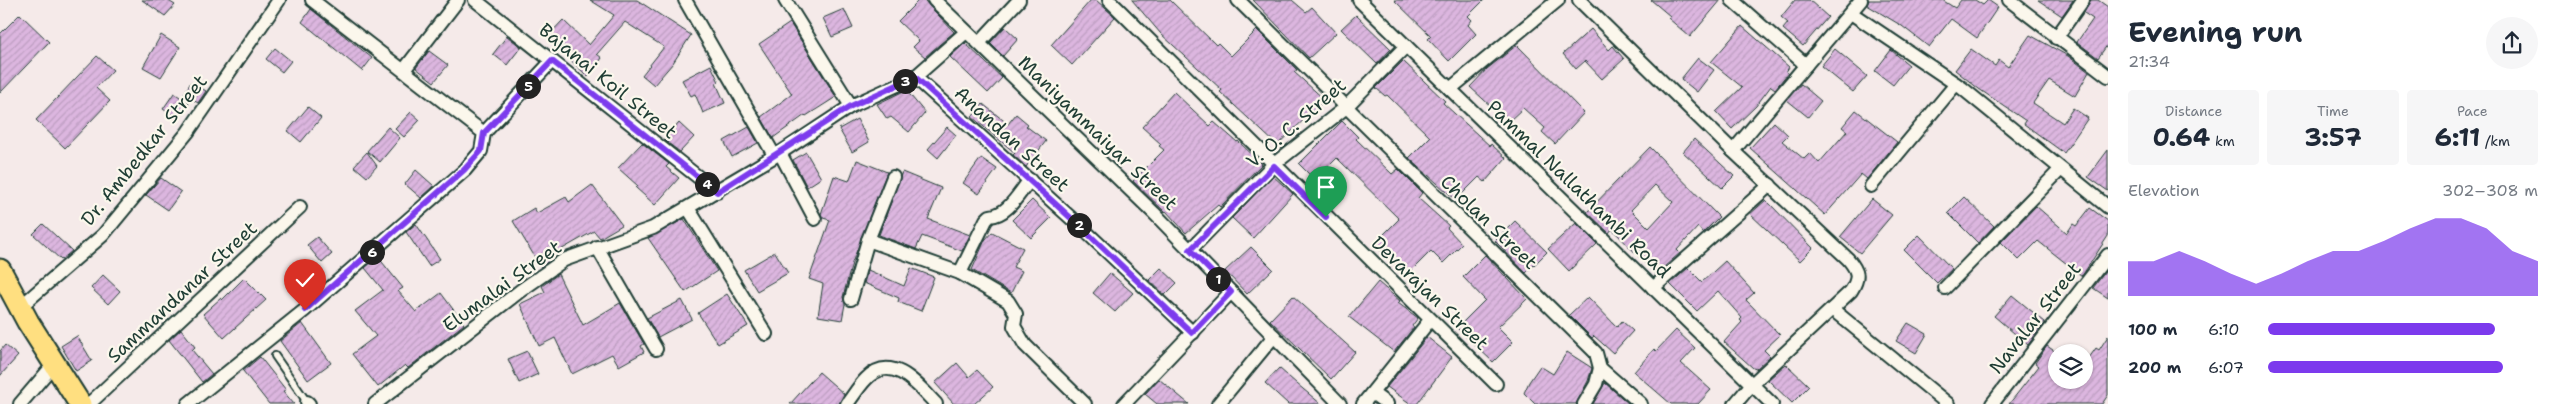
<!DOCTYPE html>
<meta charset="utf-8">
<style>
body{margin:0;font-family:"Shantell Sans",sans-serif;background:#f6f6f7;color:#1f2937;height:100vh;display:flex;flex-direction:column;font-size:19px;white-space:nowrap}
*{box-sizing:border-box;margin:0}
p{font-size:16px;color:#747a83}
.icon{flex:none;width:28px;height:28px;fill:none;stroke:currentColor;stroke-width:2;stroke-linecap:round;stroke-linejoin:round}
.map{position:relative;flex:1;overflow:hidden}
.sheet{display:flex;flex-direction:column;background:#fff;width:450px}
.sheet>*{flex:none}
.controls{position:absolute;left:2048px;top:344px;display:grid;gap:10px}
.controls a{display:grid;place-items:center;width:45px;height:45px;border-radius:50%;background:#fff;box-shadow:0 1px 4px #0004;font-size:25px}
.pin{position:absolute;display:grid;place-items:center;width:42px;height:42px;color:#fff;margin:-51px -21px;border-radius:50% 50% 50% 0;rotate:-45deg;box-shadow:0 0 5px #0007}
.pin .icon{rotate:45deg}
.km{position:absolute;width:25px;height:25px;margin:-12px;border-radius:50%;background:#222;color:#fff;font-size:14px;line-height:25px;text-align:center}
.round{display:grid;place-items:center;flex:none;width:52px;height:52px;border-radius:26px;background:#f6f6f7}
.overview{display:flex;align-items:center;justify-content:space-between;height:85px;padding:0 20px}
h1{font-size:28px;font-weight:700;line-height:38px}
.stats{display:grid;grid-template-columns:repeat(3,1fr);gap:8px;height:85px;padding:5px 20px}
.stats div{display:grid;align-content:center;border-radius:5px;background:#f6f6f7;text-align:center}
.stats b{font-size:25px;font-weight:700}
.stats small{font-size:14px;font-weight:400}
.stats p{font-size:14px}
.chart{height:140px;padding:10px 20px}
.chart p{display:flex;justify-content:space-between}
.chart svg{width:100%;height:90px;margin-top:5px;fill:#7c3aed;opacity:.7}
ul{padding:0 20px;list-style:none;font-size:16px}
li{display:grid;grid-template-columns:80px 60px 1fr;align-items:center;height:38px}
li i{height:12px;border-radius:6px;background:#7c3aed}
main{display:flex;flex:1;min-height:0}
.map>svg:first-child{display:block}
</style>
<main>
<div class="map">
<svg width="2108" height="404" viewBox="0 0 2108 404">
<defs>
<pattern id="building-hatch" width="6" height="6" patternUnits="userSpaceOnUse" patternTransform="scale(1.25)"><rect width="6" height="6" fill="#dcb6df"/><path d="M-1 1l2-2M0 6l6-6M5 7l2-2" fill="none" stroke="#bc9dc0"/></pattern>
</defs>
<rect width="100%" height="100%" fill="#f5eae9"/>
<filter id="ink" filterUnits="userSpaceOnUse"><feTurbulence type="fractalNoise" baseFrequency=".02" numOctaves="2"/><feDisplacementMap in="SourceGraphic" scale="10" xChannelSelector="R" yChannelSelector="G"/><feConvolveMatrix kernelMatrix="1 2 1 2 8 2 1 2 1" color-interpolation-filters="sRGB"/></filter>
<g filter="url(#ink)">
<!-- building -->
<g fill="url(#building-hatch)" stroke="#1f3d34" fill-rule="evenodd">
<path d="M142,0H167L175,5L165,16Z"/>
<path d="M590,0H637L691,35L673,63L654,85L642,75L664,47L625,22L597,54L602,58L588,77L547,37L563,20L589,45L614,15Z"/>
<path d="M919,0H924L954,32L925,57L913,47L919,41L898,21Z"/>
<path d="M1091,0H1096L1115,17L1072,65L1051,45Z"/>
<path d="M1132,0H1170L1216,45L1218,43L1231,56L1257,30L1297,70L1294,72L1325,100L1277,145L1220,92L1222,90L1161,34Z"/>
<path d="M1253,0H1292L1306,12L1312,7L1336,33L1309,58Z"/>
<path d="M1394,0H1484L1468,16L1472,20L1468,25L1476,34L1449,61L1428,39L1431,36Z"/>
<path d="M1651,0H1721L1690,37L1668,18L1670,16Z"/>
<path d="M1795,0H1809L1828,17L1803,46L1783,29L1788,23L1781,17Z"/>
<path d="M1869,0H1942L1955,8L1961,0H1975L1983,5L1988,0L1998,7L1977,38L1951,19L1929,47L1902,26L1867,5Z"/>
<path d="M2038,0H2073L2062,16Z"/>
<path d="M2091,0H2098L2108,7V44L2098,58L2077,42L2093,19L2084,13Z"/>
<path d="M311,9L372,58L362,71L302,22Z"/>
<path d="M844,9L853,28L832,37L823,18Z"/>
<path d="M20,14L49,42L0,93V34Z"/>
<path d="M1356,15L1391,49L1377,64L1341,29Z"/>
<path d="M790,23L836,97L806,116L805,115L773,138L761,117L792,94L759,44Z"/>
<path d="M1742,26L1789,67L1786,72L1788,73L1775,89L1771,86L1756,106L1732,129L1716,112L1742,87L1711,62Z"/>
<path d="M1005,27L1018,39L1003,56L990,43Z"/>
<path d="M1591,29L1609,50L1613,46L1624,59L1602,79L1585,61L1576,69L1563,54Z"/>
<path d="M161,35L180,47L161,77L143,67Z"/>
<path d="M2030,35L2068,56L2089,72L2075,96L2049,80L2033,103L2063,123L2073,108L2088,118L2064,153L2024,124L2026,121L1979,89L1955,70L1971,49L1995,66L1999,60L2008,67Z"/>
<path d="M507,36L521,47L507,65L493,54Z"/>
<path d="M965,43L1002,78L988,93L950,57Z"/>
<path d="M1517,45L1584,113L1555,144L1542,132L1545,128L1523,108L1508,122L1470,87L1487,69Z"/>
<path d="M275,48L291,61L282,72L266,59Z"/>
<path d="M1835,49L1867,76L1853,92L1821,66Z"/>
<path d="M1891,50L1909,65L1893,85L1875,71Z"/>
<path d="M429,51L448,65L434,82L416,68Z"/>
<path d="M97,56L113,70L96,88L110,101L65,148L36,120Z"/>
<path d="M1698,58L1714,70L1697,92L1681,79Z"/>
<path d="M1403,61L1445,101L1443,103L1490,146L1491,144L1506,158L1485,182L1479,177L1456,200L1409,158L1430,137L1387,95L1385,96L1376,88Z"/>
<path d="M711,65L719,82L716,83L725,103L703,113L695,94L691,96L682,80Z"/>
<path d="M191,82L206,91L198,103L184,94Z"/>
<path d="M1801,84L1821,101L1808,117L1787,100Z"/>
<path d="M906,90L925,113L909,132L891,117L887,119L877,104Z"/>
<path d="M1174,92L1210,126L1214,122L1237,142L1238,141L1262,164L1220,207L1218,205L1186,233L1166,211L1165,212L1133,181L1164,150L1159,146L1161,144L1142,127Z"/>
<path d="M174,93L189,103L178,119L163,109Z"/>
<path d="M983,104L1008,124L1016,114L1028,124L1026,126L1046,141L1026,167L1013,155L1015,153L972,117Z"/>
<path d="M308,107L321,118L301,142L288,131Z"/>
<path d="M1856,110L1897,142L1867,179L1861,174L1825,215L1750,148L1774,122L1788,135L1782,141L1804,159L1810,153L1819,163L1847,131L1842,127Z"/>
<path d="M411,112L420,120L404,137L395,129Z"/>
<path d="M857,119L869,142L852,152L839,129Z"/>
<path d="M1342,121L1358,137L1356,139L1392,174L1398,169L1422,193L1418,198L1449,226L1447,228L1462,244L1443,263L1431,251L1406,276L1374,244L1399,219L1337,158L1315,180L1299,164Z"/>
<path d="M679,123L694,137L680,152L664,140Z"/>
<path d="M388,127L400,138L380,162L367,151Z"/>
<path d="M749,127L758,143L732,157L724,141Z"/>
<path d="M947,127L956,135L938,158L928,149Z"/>
<path d="M1694,139L1734,176L1722,188L1683,152Z"/>
<path d="M642,143L669,164L666,167L679,178L655,205L636,188L638,186L618,168Z"/>
<path d="M1650,147L1719,217L1703,233L1698,227L1677,250L1680,253L1656,274L1612,229L1609,233L1587,212ZM1655,185L1673,202L1649,228L1631,210Z"/>
<path d="M2108,150V191L2088,177Z"/>
<path d="M367,152L377,166L367,177L354,166Z"/>
<path d="M806,152L821,178L807,187L793,160Z"/>
<path d="M981,158L997,169L979,194L963,183Z"/>
<path d="M857,160L887,172L852,263L843,297L845,304L842,320L818,316L823,284L809,279L830,220L823,218L821,214L834,176L849,181Z"/>
<path d="M416,170L434,186L421,198L405,184Z"/>
<path d="M902,172L941,188L928,219L970,235L962,251L922,236L916,249L879,235Z"/>
<path d="M1273,176L1293,194L1253,238L1232,218Z"/>
<path d="M161,178L181,192L168,210L146,195Z"/>
<path d="M592,185L622,225L600,238L594,231L550,256L551,259L541,267L513,221L534,208L537,213L566,197L569,202Z"/>
<path d="M1964,197L1994,226L1978,243L1948,213Z"/>
<path d="M1872,199L1892,215L1860,253L1840,237Z"/>
<path d="M1032,200L1051,218L1031,238L1012,220Z"/>
<path d="M1766,200L1813,248L1800,261L1750,214Z"/>
<path d="M2036,206L2067,233L2073,224L2076,226L2090,208L2108,221V236L2082,276L2038,241L2019,260L2001,242Z"/>
<path d="M684,219L717,271L685,292L648,238Z"/>
<path d="M1515,221L1547,252L1526,273L1495,241Z"/>
<path d="M1576,223L1597,244L1569,271L1548,249Z"/>
<path d="M43,224L72,251L61,260L33,234Z"/>
<path d="M416,224L440,259L429,266L406,232Z"/>
<path d="M992,232L1023,248L1013,267L1022,271L1011,293L972,270L985,240Z"/>
<path d="M1919,235L1952,269L1937,283L1904,250Z"/>
<path d="M317,237L332,254L322,263L307,245Z"/>
<path d="M1251,247L1273,269L1247,294L1225,271Z"/>
<path d="M775,252L788,273L757,291L744,270Z"/>
<path d="M1485,255L1527,299L1498,327L1513,342L1493,362L1457,328L1485,300L1463,277Z"/>
<path d="M378,257L403,288L398,291L416,312L441,293L464,324L408,368L405,365L378,387L352,354L376,336L355,311L383,290L365,268Z"/>
<path d="M1725,261L1754,293L1746,300L1780,335L1764,350L1770,356L1756,369L1753,368L1724,342L1742,322L1740,320L1742,318L1718,291L1697,311L1670,284L1688,268L1702,282Z"/>
<path d="M911,268L934,277L921,311L898,302L899,298L864,283L868,270L904,286Z"/>
<path d="M1161,268L1177,283L1165,295L1149,280Z"/>
<path d="M2108,268V298L2093,288Z"/>
<path d="M1110,273L1133,293L1115,312L1093,293Z"/>
<path d="M558,274L583,325L620,303L644,344L641,346L644,352L619,366L612,354L572,374L555,338L539,346L520,304L545,292L542,286Z"/>
<path d="M103,275L120,291L108,304L91,288Z"/>
<path d="M244,278L266,300L224,338L203,314L221,298L222,300Z"/>
<path d="M1378,282L1400,301L1398,303L1418,318L1412,326L1414,327L1394,352L1349,317Z"/>
<path d="M727,294L748,326L718,344L698,313Z"/>
<path d="M2012,295L2045,322L2028,345L1994,316Z"/>
<path d="M1293,296L1355,352L1331,379L1270,320Z"/>
<path d="M1588,297L1617,327L1622,321L1633,331L1613,353L1594,336L1592,338L1569,315Z"/>
<path d="M682,300L692,319L658,337L647,318Z"/>
<path d="M302,323L331,363L308,380L280,341Z"/>
<path d="M1908,323L1927,334L1916,353L1896,341Z"/>
<path d="M181,329L195,347L192,350L212,374L202,382L169,340Z"/>
<path d="M1676,330L1695,348L1681,363L1711,390L1698,404H1671L1634,372L1654,349L1656,351Z"/>
<path d="M77,336L92,361L76,371L61,346Z"/>
<path d="M2108,336V395L2102,404H2009L2039,366L2035,363L2047,346L2056,352V380H2084V365L2096,348L2099,350Z"/>
<path d="M1427,337L1452,357L1417,404H1411L1387,387Z"/>
<path d="M5,345L18,356L0,376V351Z"/>
<path d="M527,351L538,374L519,383L508,359Z"/>
<path d="M1567,352L1592,368L1588,381L1576,404H1535L1524,393L1529,382L1540,366L1553,374Z"/>
<path d="M260,357L286,390L283,391L294,404H269L243,371Z"/>
<path d="M957,363L969,377L977,370L993,387L974,404H954L935,383Z"/>
<path d="M1786,364L1809,386L1792,403L1768,380Z"/>
<path d="M1279,368L1297,384L1321,404H1288L1265,383Z"/>
<path d="M819,372L844,394L839,404H790Z"/>
<path d="M1159,379L1189,404H1157L1145,394Z"/>
<path d="M1605,383L1629,404H1593Z"/>
</g>
<g fill="none" stroke-linecap="round" stroke-linejoin="round">
<!-- lane casing -->
<g stroke="#1f3d34" stroke-width="10">
<path id="lane" d="M275,356L307,402"/>
</g>
<!-- street casing -->
<g stroke="#1f3d34" stroke-width="16">
<g id="street">
<path d="M475,0L717,192"/>
<path d="M685,0L774,155"/>
<path d="M785,0L851,106"/>
<path d="M934,0L1154,213L1340,404"/>
<path d="M1109,0L1496,384"/>
<path d="M1238,0L1596,353L1600,368"/>
<path d="M1359,0L1772,404"/>
<path d="M1579,0L1733,151L1848,259C1858,271 1860,277 1851,291L1752,384L1735,404"/>
<path d="M1732,0L1806,65"/>
<path d="M2009,0L2108,76"/>
<path d="M1851,13L1962,88L2108,207"/>
<path d="M2056,38L2083,0"/>
<path d="M979,43L1019,0"/>
<path d="M404,70L458,0"/>
<path d="M915,77L1082,228L1193,333"/>
<path d="M1450,89L1558,0"/>
<path d="M484,133L552,61"/>
<path d="M1733,151L1861,0"/>
<path d="M780,153L815,219"/>
<path d="M1871,186L1956,84"/>
<path d="M688,208L766,334"/>
<path d="M868,240L960,273L1008,301L1016,314L1014,326L1025,345L1085,404"/>
<path d="M597,247L656,349"/>
<path d="M1190,250L1273,165L1345,108L1406,46"/>
<path d="M960,273L986,220L990,216C1008,215 1019,193 1030,180"/>
<path d="M1653,288L1770,185"/>
<path d="M1945,288L2060,170"/>
<path d="M851,299L868,240L893,177"/>
<path d="M20,307L103,235L188,132L279,0"/>
<path d="M1832,309L1948,404"/>
<path d="M1600,368L1641,404"/>
<path d="M1372,393L1387,404"/>
<path d="M307,402L309,404"/>
<path d="M20,404L55,363"/>
<path d="M89,404L300,207"/>
<path d="M188,404L305,310L465,170L481,151L484,133L312,0"/>
<path d="M375,404L520,291L564,260L653,228L780,153L851,106L915,77L966,32"/>
<path d="M847,404C853,396 859,386 866,379C892,352 918,385 936,404"/>
<path d="M1124,404L1231,292"/>
<path d="M1218,404L1274,336"/>
<path d="M1363,404L1430,320"/>
<path d="M1584,404L1596,384L1600,368"/>
<path d="M1992,404L2108,255"/>
</g>
</g>
<!-- primary casing -->
<g stroke="#1f3d34" stroke-width="25">
<path id="primary" d="M0,270L28,322L80,404"/>
</g>
<!-- lane -->
<use href="#lane" stroke="#fbf7ec" stroke-width="6"/>
<!-- street -->
<use href="#street" stroke="#fbf7ec" stroke-width="12"/>
<!-- primary -->
<use href="#primary" stroke="#ffdf80" stroke-width="21"/>
</g>
</g>
<g fill="none" stroke-linecap="round" stroke-linejoin="round" filter="url(#ink)">
<!-- route casing -->
<g stroke="#fff" stroke-width="10">
<path id="route" d="M305,310L464,170L481,151L484,133L552,61L717,192L851,106L915,77L1082,228L1192,333L1231,292L1190,250L1274,166L1326,217"/>
</g>
<!-- route -->
<use href="#route" stroke="#7c3aed" stroke-width="6"/>
</g>
<g text-anchor="middle" dominant-baseline="central" stroke-width="4.5" stroke-linejoin="round" paint-order="stroke">
<!-- street labels -->
<g font-size="19" fill="#1f3d34" stroke="#fbf7ec">
<text transform="translate(608 81) rotate(39)">Bajanai Koil Street</text>
<text transform="translate(1296 123) rotate(-41)">V. O. C. Street</text>
<text transform="translate(1098 133) rotate(44)">Maniyammaiyar Street</text>
<text transform="translate(1012 139) rotate(42)">Anandan Street</text>
<text transform="translate(144 150) rotate(-51)">Dr. Ambedkar Street</text>
<text transform="translate(1579 189) rotate(44)">Pammal Nallathambi Road</text>
<text transform="translate(1489 222) rotate(44)">Cholan Street</text>
<text transform="translate(502 286) rotate(-36)">Elumalai Street</text>
<text transform="translate(182 292) rotate(-43)">Sammandanar Street</text>
<text transform="translate(1430 293) rotate(44)">Devarajan Street</text>
<text transform="translate(2035 318) rotate(-52)">Navalar Street</text>
</g>
</g>
</svg>
<div class="controls">
<a><svg class="icon" aria-label="layers" viewBox="0 0 24 24"><path d="M12 4l9 5-9 5-9-5zM3 14l9 5 9-5"/></svg></a>
</div>
<div class="pin" style="left:1326px;top:217px;background:#1e9e55"><svg class="icon" aria-label="arrive" viewBox="0 0 24 24"><path d="M6 21V4h12l-3 4 3 4H6"/></svg></div>
<div class="pin" style="left:305px;top:310px;background:#d93025"><svg class="icon" aria-label="check" viewBox="0 0 24 24"><path d="M5 12l5 5 9-10"/></svg></div>
<b class="km" style="left:1218px;top:279px">1</b>
<b class="km" style="left:1079px;top:225px">2</b>
<b class="km" style="left:905px;top:81px">3</b>
<b class="km" style="left:707px;top:184px">4</b>
<b class="km" style="left:528px;top:86px">5</b>
<b class="km" style="left:372px;top:252px">6</b>
</div>
<section class="sheet">
<div class="overview"><div><h1>Evening run</h1><p>21:34</p></div><a class="round"><svg class="icon" aria-label="share" viewBox="0 0 24 24"><path d="M12 15V3M7 8l5-5 5 5M5 13v7h14v-7"/></svg></a></div>
<div class="stats">
<div><p>Distance</p><b>0.64<small> km</small></b></div>
<div><p>Time</p><b>3:57</b></div>
<div><p>Pace</p><b>6:11<small> /km</small></b></div>
</div>
<div class="chart"><p><span>Elevation</span>302–308 m</p>
<svg viewBox="0 0 160 44" preserveAspectRatio="none"><path d="M0 44V27L10 27L20 22L30 27L40 33L50 38L60 33L70 27L80 22L90 22L100 17L110 11L120 6L130 6L140 11L150 22L160 27V44z"/></svg>
</div>
<ul>
<li><b>100 m</b>6:10<i style="width:84%"></i></li>
<li><b>200 m</b>6:07<i style="width:87%"></i></li>
</ul>
</section>
</main>
